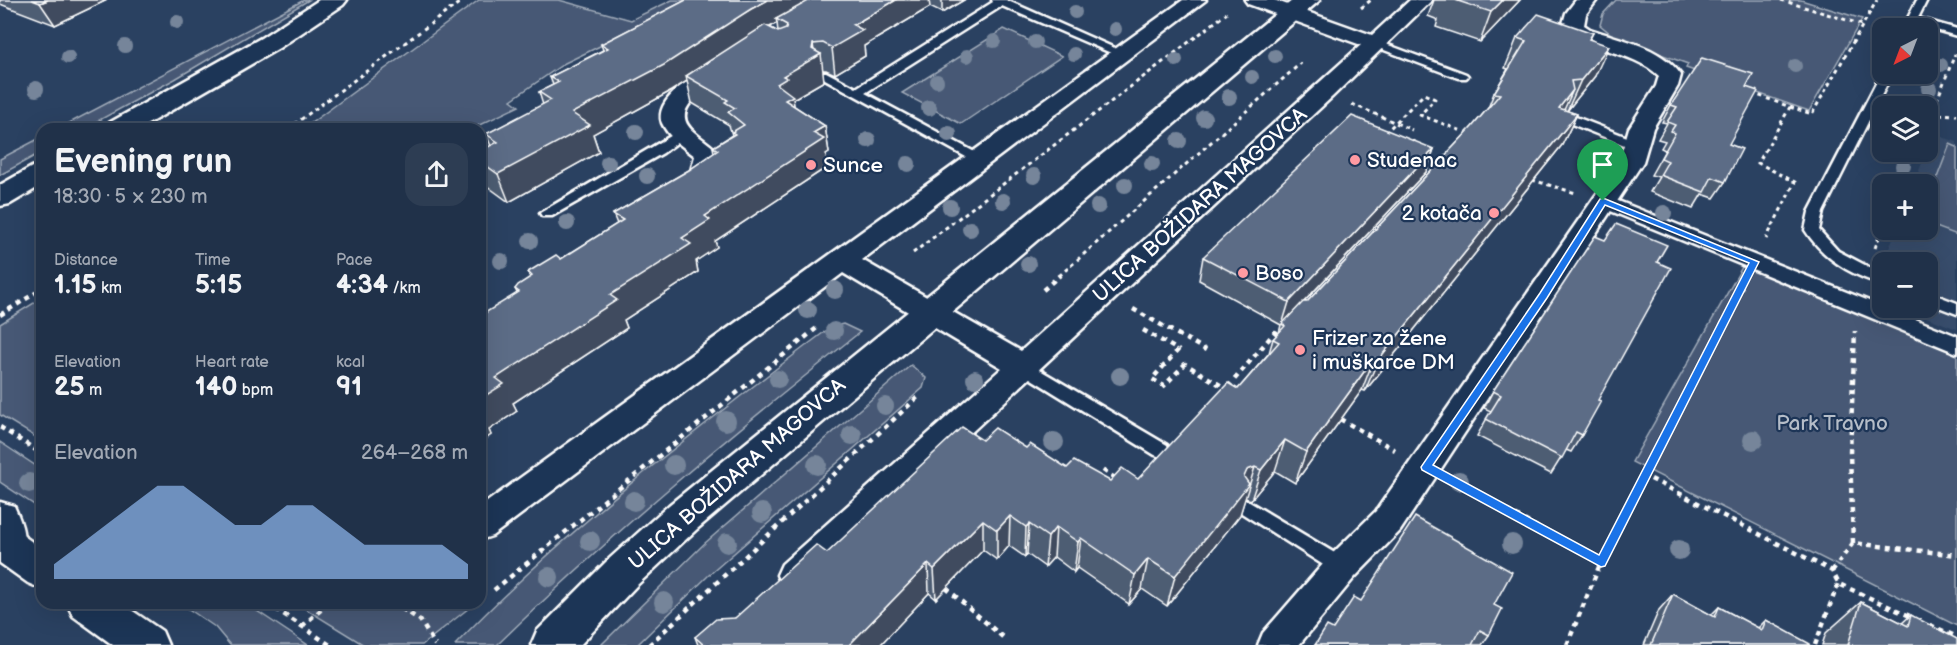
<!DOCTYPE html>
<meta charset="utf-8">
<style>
body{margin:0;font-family:"Balsamiq Sans",sans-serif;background:#2d3d53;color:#f1f3f6;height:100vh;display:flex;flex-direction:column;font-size:22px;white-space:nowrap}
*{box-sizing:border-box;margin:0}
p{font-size:20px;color:#a2a9b4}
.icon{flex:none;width:33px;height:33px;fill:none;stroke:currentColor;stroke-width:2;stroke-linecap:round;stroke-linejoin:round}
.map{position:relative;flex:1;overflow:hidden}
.side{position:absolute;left:36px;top:123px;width:450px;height:486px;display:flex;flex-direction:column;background:#203149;border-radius:18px;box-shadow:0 6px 24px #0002,0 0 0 2px #3d4c61}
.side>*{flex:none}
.needle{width:39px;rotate:222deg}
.tools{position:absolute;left:1872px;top:18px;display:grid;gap:12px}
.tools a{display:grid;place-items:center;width:66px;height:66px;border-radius:12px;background:#203149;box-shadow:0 6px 24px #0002,0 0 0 2px #3d4c61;font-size:30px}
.pin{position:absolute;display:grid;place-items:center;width:51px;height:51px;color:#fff;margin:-62px -26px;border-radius:50% 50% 50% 0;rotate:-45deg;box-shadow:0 0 6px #0007}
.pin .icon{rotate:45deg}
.round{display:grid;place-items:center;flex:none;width:63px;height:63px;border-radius:18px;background:#2d3d53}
.head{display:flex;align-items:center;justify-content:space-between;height:102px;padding:0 18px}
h1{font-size:33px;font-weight:600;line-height:45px}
.figures{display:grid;grid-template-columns:repeat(3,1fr);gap:9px;height:102px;padding:6px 18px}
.figures div{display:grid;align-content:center}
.figures b{font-size:26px;font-weight:600}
.figures small{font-size:16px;font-weight:400}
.figures p{font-size:16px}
.chart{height:168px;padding:12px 18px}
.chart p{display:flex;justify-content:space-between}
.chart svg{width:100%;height:108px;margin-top:6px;fill:#90b9f0;opacity:.7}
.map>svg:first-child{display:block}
</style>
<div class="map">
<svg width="1957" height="645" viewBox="0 0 1957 645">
<rect width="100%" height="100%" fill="#2a4161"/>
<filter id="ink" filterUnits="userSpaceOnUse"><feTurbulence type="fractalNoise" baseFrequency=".0167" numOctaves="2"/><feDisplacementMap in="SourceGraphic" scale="12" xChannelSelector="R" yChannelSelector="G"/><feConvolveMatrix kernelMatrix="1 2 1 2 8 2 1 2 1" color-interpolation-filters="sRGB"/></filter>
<g filter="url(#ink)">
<!-- built -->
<path fill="#394e6c" d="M1933,134L1957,142V329L1903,308H1928V262H1884L1896,230H1928V184H1914Z"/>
<!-- green -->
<g fill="#465975" stroke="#a2acba" stroke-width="1.5">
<path d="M304,0H309L175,79L83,129H58Z"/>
<path d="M479,0H559L631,20L672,0H695L565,63L511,100L519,106L471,129H303Z"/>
<path d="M1616,0H1801L1862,19L1809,111L1686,68L1688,64L1616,38L1600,25L1603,14Z"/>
<path d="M1004,29L1062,56L961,124L902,93Z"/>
<path d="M42,137V152L0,175V159Z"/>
<path d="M1950,144L1957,147V235L1928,224V201Z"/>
<path d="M1750,253L1957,339V626L1632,462Z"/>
<path d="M42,298V441L0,415V324Z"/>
<path d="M843,324L860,332C734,432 612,533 497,645H455C560,535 682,441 803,348L831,327Z"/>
<path d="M911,365L926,378L923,388L709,575L637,645H601L705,543Z"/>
<path d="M0,442L42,470V510L0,482Z"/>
<path d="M180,603H245L308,645H230L215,627Z"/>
<path d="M296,603H468L469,608L422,645H364Z"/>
</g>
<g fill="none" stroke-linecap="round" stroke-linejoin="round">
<!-- service casing -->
<g stroke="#fff" stroke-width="5">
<g id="service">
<path d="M992,0H1006L1128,54L1122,57L1118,56L1002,6L865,93L982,156L983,159L977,163L816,74L818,72H826L856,88L993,2Z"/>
<path d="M1917,0H1927L1918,18L1957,29V36L1915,24L1913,28H1903Z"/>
<path d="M1375,40L1466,74L1468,76L1466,78H1458L1371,45L1369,43Z"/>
<path d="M1882,72L1892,74L1823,212L1819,230L1838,251L1882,274V284C1850,275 1823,258 1805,230L1809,212Z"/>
<path d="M1563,112L1640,142L1642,145L1640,148H1632L1559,119V113Z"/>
<path d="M681,130L687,134L685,137L663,153L552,216H542L540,213Z"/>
<path d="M1928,292L1957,303V314L1928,303Z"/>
<path d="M1023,360L1167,445L1169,450L1167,455L1161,457L1155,455L1017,370L1015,366L1017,362Z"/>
<path d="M1246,500L1348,561L1351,567L1348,573L1342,575L1336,573L1240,512L1237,507L1240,502Z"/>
</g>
</g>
<!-- pedestrian casing -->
<g stroke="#fff" stroke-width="5">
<path id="pedestrian" d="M1603,195L1957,336V353L1596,205L1594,201L1596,197Z"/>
</g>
<!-- minor casing -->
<g stroke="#fff" stroke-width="5">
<g id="minor">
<path d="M1183,0H1206L862,260L1021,351L1361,45L1248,4L1245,0H1274L1372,35L1410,0H1432L1332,97L806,586L794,590L782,586L777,575L782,564L1002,368L843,273L492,536L480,540V507Z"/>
<path d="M1576,0H1597L1586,14L1584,25L1590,29C1621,40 1661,46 1681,75L1678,86L1653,128L1643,162L1400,531L1354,578L1299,645H1258L1263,633L1330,556L1376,511L1619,162L1629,128L1656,86L1659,76C1633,50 1578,49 1562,27L1566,13Z"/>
<path d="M721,64L729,66L732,71L729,76C710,87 666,108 694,132C702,140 713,145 719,154C718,175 701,200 678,194L674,188L691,171L695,156C683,147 668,137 662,123C653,98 702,69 721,64Z"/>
</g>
</g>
<!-- tertiary casing -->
<g stroke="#fff" stroke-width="5">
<g id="tertiary">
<path d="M1293,0H1320L697,529L636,586L580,645H531L537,631L608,560L669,505Z"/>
<path d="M0,524L14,529L42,549V589L28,583L0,563Z"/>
<path d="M67,603H121L162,631L168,645H113L73,616Z"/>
</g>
</g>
<!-- secondary casing -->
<g stroke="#fff" stroke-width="5">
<g id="secondary">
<path d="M319,0H347L343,5L279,48L139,129H105L109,123L261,38Z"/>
<path d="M42,164V185L10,204L0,206V185L32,167Z"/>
<path d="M0,502L14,506C22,523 28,540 20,557L6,562L0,560Z"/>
</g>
</g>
<!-- path-far1 -->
<g stroke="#fff" stroke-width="3" stroke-dasharray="4 4" stroke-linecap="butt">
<path d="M1781,0L1863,25"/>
<path d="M1361,8L1371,0"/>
<path d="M1752,93L1790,107L1758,163L1795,182L1766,239"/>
<path d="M1352,104L1412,130"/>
<path d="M1790,107L1812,114L1877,0"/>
<path d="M1931,114L1957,115"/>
<path d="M1928,123L1955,54"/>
<path d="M288,129L463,0"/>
<path d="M1385,133L1424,94L1435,99L1420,115L1462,131"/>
<path d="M1532,180L1576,193"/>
<path d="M1901,184L1915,152"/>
<path d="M1875,248L1882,229"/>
<path d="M913,253L1227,13"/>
<path d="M1059,276L1301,63"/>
</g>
<!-- path -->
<g stroke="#fff" stroke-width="4.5" stroke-dasharray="5 5" stroke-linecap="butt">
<path d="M1742,286L1645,476L1832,571L1839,584L1912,617"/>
<path d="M1043,290L1060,275"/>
<path d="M1133,309L1206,350"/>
<path d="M0,315L42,289"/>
<path d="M1143,330L1178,350L1152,379L1164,386L1185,364L1227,389"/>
<path d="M1228,387L1275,332L1282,336"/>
<path d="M1340,419L1395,450"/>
<path d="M0,427L42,454"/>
<path d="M1103,470L1116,479"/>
<path d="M1454,482L1601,562"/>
<path d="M1853,543L1850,453L1855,331"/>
<path d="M1832,571L1853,543L1957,555"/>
<path d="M946,588L1006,640"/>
<path d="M494,590L818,327"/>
<path d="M267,603L330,645"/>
<path d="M393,603L420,620L435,645"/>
<path d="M1930,625L1957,637"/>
<path d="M302,626L329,603"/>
<path d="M649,645L919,396"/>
<path d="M1567,645L1601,562L1645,476"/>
<path d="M1815,645L1838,584"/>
</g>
<!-- service -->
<use href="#service" fill="#1d3557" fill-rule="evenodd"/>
<!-- pedestrian -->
<use href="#pedestrian" fill="#1d3557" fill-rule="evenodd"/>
<!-- minor -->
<use href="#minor" fill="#1d3557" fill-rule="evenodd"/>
<!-- tertiary -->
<use href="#tertiary" fill="#1d3557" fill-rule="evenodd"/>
<!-- secondary -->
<use href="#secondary" fill="#1d3557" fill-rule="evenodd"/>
</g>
<!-- trees -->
<g fill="#76859a">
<circle cx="1075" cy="12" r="7"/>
<circle cx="177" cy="22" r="7"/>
<circle cx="1115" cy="29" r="7"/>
<circle cx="994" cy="41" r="7"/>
<circle cx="1035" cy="42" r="7"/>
<circle cx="125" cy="46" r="7"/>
<circle cx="1074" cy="54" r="7"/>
<circle cx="967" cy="56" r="7"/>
<circle cx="1275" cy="56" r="7"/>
<circle cx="68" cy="57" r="7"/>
<circle cx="1176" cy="60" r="7"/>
<circle cx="1941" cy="65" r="7"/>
<circle cx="1795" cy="66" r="7"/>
<circle cx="1252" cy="77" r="7"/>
<circle cx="937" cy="81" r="7"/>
<circle cx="36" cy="89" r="8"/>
<circle cx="1929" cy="89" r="8"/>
<circle cx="1229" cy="97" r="8"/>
<circle cx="929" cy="108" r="8"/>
<circle cx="1204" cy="118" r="8"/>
<circle cx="636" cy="132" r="8"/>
<circle cx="949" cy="134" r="8"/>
<circle cx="868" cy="140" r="8"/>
<circle cx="1179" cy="141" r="8"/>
<circle cx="608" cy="163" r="8"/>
<circle cx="908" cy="164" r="8"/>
<circle cx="1152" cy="164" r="8"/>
<circle cx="1903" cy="166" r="8"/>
<circle cx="647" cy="176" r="8"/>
<circle cx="1034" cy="176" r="8"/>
<circle cx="1125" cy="185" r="8"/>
<circle cx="1003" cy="201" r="8"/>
<circle cx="1098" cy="206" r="8"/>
<circle cx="950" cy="207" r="8"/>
<circle cx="1664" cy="213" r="8"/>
<circle cx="567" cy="223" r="8"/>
<circle cx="970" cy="229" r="8"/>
<circle cx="530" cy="241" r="8"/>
<circle cx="501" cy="261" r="8"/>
<circle cx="1028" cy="264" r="8"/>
<circle cx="835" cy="290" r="9"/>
<circle cx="808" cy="310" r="9"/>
<circle cx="834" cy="331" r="9"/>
<circle cx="1120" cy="376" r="9"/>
<circle cx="778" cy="379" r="9"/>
<circle cx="975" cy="379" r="9"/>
<circle cx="885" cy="406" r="9"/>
<circle cx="726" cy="421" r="10"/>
<circle cx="852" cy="435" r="10"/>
<circle cx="1753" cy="440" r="10"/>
<circle cx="1054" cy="442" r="10"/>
<circle cx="674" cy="465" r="10"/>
<circle cx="817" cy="465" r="10"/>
<circle cx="1459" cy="481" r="10"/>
<circle cx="29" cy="483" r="10"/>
<circle cx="634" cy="501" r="10"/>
<circle cx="762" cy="513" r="10"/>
<circle cx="590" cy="541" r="10"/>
<circle cx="727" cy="543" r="10"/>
<circle cx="1512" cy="544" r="10"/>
<circle cx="1679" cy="550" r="10"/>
<circle cx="549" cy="577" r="10"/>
<circle cx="664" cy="602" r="10"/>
</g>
<!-- wall -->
<g fill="#4e5d73" stroke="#fff" stroke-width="1.5" fill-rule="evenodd">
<path d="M0,0H107L55,25L0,4Z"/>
<path d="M686,0H964L942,13L930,7L864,46L865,56L835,74L826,70H822L824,81L793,99L794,106L825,126L829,153L826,155L827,167L715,241L717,247L696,261L698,272L624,320L627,328L513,403L517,411L489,430L491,435L480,443L517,293L515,289L530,278L528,272L561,259L617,224L613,214L689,170L714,153L713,147L732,135L729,125L692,103L687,81L671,91L593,134L599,152L509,202L483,183L480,174V151L491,146L486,134L543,105L539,92L553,85L550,77L603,50L601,44ZM777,23L778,32L770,27Z"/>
<path d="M1434,0H1520L1480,42L1436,27L1438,20L1428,16Z"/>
<path d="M1593,33L1590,39L1595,76L1567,111L1577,114L1562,145L1365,391L1362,390L1295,483L1275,471L1251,500L1245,498L1240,515L1167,606L1142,589L1129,604L1077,568L1074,572L1054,557L1045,567L1027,554L1025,557L1009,546L997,560L983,550L936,599L929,593L880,645H698L695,637L735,618L827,553L982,440L1026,448L1067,468L1110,481L1138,479L1238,389L1269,353L1273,339L1279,333L1281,325L1199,280L1203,257L1434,149L1426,172L1304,302H1307L1472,127L1488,108L1494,93L1508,69L1505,68L1517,38Z"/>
<path d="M1746,87L1729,144L1725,182L1714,198L1702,194L1693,209L1650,192L1659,177L1651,175L1665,150L1661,148L1665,141L1658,139L1667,123L1662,122L1671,105Z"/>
<path d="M1657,262L1582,435L1571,452L1566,450L1551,474L1477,436L1491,411L1484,408L1493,391Z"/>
<path d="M1673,594L1711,615L1719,607L1758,628L1766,620L1810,645H1644L1659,610Z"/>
<path d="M1361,601L1494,605L1489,635L1482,645H1315L1333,629Z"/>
<path d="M1861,602L1902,623L1911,615L1957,645H1822L1826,633Z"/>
</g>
<!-- shaded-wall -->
<g fill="#404c5e" stroke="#fff" stroke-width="1.5">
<path d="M48,0H107L55,25L40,3Z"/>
<path d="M768,0H821L776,19L777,23L755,35L686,76L687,81L671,91L593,134L599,152L509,202L498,174L572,113L751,9Z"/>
<path d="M896,0H929L930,7L864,46L865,56L835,74L832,48L853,25Z"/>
<path d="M942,0H964L942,13Z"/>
<path d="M1503,0H1520L1480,42L1491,12Z"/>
<path d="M813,44L815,58L821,54L824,81L793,99L797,123L777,84L783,76L812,49Z"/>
<path d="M1609,46L1595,76L1567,111L1581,80Z"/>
<path d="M1573,90L1559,121V108Z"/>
<path d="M1577,114L1562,145L1365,391L1378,360Z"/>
<path d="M825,126L829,153L826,155L827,167L715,241L717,247L696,261L698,272L624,320L627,328L513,403L517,411L489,430L491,435L480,443V399L496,378L682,238L705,216L813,133Z"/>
<path d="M1434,149L1426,172L1282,325L1289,302Z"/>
<path d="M1374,358L1362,390L1295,483L1306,452Z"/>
<path d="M1285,440L1275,471L1251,500L1261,470Z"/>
<path d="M1255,467L1240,515L1167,606L1175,576L1247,470Z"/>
<path d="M1010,516L1009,546L997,560V530Z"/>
<path d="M983,520V550L936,599L934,569Z"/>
<path d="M1029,524L1027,554L1025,557L1026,527Z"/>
<path d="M1056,527L1054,557L1045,567L1048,537Z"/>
<path d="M1081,538L1077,568L1074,572L1078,542Z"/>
<path d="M1148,559L1142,589L1129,604L1135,575Z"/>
<path d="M928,564L929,593L880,645H849Z"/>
</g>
<!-- building -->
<g fill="#5b6c86" stroke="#fff" stroke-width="1.5">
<path d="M32,0H48L40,3Z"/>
<path d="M686,0H768L751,9L664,65L572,113L590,125L498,174L480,161V151L498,142L486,134L551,100L539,92L559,82L550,77L608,48L601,44Z"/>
<path d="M810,0H896L853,25L863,30L832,48L823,43L813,44L812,49L821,54L783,76L787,78L777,84L793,96L785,100L825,126L813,133L824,139L705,216L710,220L682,238L691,244L610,295L617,300L496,378L504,384L480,399V316L519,292L515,289L518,285L532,276L528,272L556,255L561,259L623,220L613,214L689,170L718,150L713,147L735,134L732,132L744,125L728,112L735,108L725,102L728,100L686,76L765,25L778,32L786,29L787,25L776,19Z"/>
<path d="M1455,0H1503L1491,12Z"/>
<path d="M1538,14L1593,33L1589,39L1609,46L1581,80L1571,81L1573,90L1559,108L1577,114L1378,360L1374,358L1306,452L1285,440L1261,470L1255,467L1247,470L1244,477L1249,484L1175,576L1148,559L1135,575L1081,538L1078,542L1056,527L1048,537L1029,524L1026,527L1010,516L997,530L983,520L934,569L928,564L849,645H704L695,637L716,619L735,618L816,545L827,553L962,427L982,440L995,428L1026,448L1030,444L1067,468L1074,461L1110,481L1122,468L1138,479L1228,383L1238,389L1279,342L1273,339L1285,326L1282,324L1303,302H1307L1472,127L1500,94L1494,93L1526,41L1517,38Z"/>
<path d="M1702,58L1753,74L1746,87L1758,91L1729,144L1742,149L1725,182L1712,177L1704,192L1660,175L1668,161L1661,158L1675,133L1671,131L1675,125L1667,122L1677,107L1671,105Z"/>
<path d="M1352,116L1434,149L1289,302L1203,257Z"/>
<path d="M1616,224L1667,245L1657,262L1671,268L1598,400L1601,401L1582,435L1576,432L1562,458L1486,419L1501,395L1493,391L1595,236L1605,240Z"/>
<path d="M1415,517L1512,572L1494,605L1502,609L1489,635L1480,630L1472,645H1315L1327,626L1333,629L1354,597L1361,601Z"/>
<path d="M1673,594L1715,617L1719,607L1762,630L1766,620L1810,644V645H1651Z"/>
<path d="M1861,602L1908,626L1911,615L1957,639V645H1848Z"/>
</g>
</g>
<!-- route -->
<path fill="#1a73e8" stroke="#fff" stroke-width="1.5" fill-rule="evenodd" d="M1603,198L1759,262L1605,566L1601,567L1422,470L1421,467L1540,293L1600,199ZM1605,205L1749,263L1599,555L1433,465L1547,298Z"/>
<!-- markers -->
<g fill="#ff9aa2" stroke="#1d3557" stroke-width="2">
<circle cx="1355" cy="160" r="6"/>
<circle cx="811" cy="165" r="6"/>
<circle cx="1494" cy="213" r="6"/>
<circle cx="1243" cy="273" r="6"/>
<circle cx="1300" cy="350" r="6"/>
</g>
<g text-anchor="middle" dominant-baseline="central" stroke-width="4.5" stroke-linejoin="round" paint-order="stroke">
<!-- poi labels -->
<g font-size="21" fill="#fff" stroke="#1d3557" text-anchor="start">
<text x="1367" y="160">Studenac</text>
<text x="823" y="165">Sunce</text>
<text x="1482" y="213" text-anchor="end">2 kotača</text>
<text x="1255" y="273">Boso</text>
<text x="1312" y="338">Frizer za žene<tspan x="1312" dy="24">i muškarce DM</tspan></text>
</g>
<!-- street labels -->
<g font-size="21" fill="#fff" stroke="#1d3557">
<text transform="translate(1200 205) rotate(-42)">ULICA BOŽIDARA MAGOVCA</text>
<text transform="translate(737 474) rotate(-41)">ULICA BOŽIDARA MAGOVCA</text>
</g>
<!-- park labels -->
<g font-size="21" fill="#b5bdc8" stroke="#1d3557">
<text x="1832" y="423">Park Travno</text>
</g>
</g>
</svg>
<div class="tools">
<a><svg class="needle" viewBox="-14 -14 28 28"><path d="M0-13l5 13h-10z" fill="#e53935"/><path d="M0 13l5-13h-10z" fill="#a2a9b4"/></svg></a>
<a><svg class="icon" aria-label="layers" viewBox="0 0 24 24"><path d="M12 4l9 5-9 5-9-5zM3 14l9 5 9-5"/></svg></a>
<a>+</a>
<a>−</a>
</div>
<div class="pin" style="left:1603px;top:201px;background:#1e9e55"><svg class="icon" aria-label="arrive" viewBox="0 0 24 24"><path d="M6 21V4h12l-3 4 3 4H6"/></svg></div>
<section class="side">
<div class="head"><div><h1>Evening run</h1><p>18:30 · 5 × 230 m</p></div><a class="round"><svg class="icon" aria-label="share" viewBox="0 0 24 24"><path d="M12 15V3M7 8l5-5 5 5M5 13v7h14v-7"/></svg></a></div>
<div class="figures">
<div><p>Distance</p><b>1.15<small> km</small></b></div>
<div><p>Time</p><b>5:15</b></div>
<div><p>Pace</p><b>4:34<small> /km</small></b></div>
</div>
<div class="figures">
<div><p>Elevation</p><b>25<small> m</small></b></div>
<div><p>Heart rate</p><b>140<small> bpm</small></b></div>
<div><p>kcal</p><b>91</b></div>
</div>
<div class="chart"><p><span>Elevation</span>264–268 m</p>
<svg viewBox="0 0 160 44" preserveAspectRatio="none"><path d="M0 44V38L10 30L20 22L30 14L40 6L50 6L60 14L70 22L80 22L90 14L100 14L110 22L120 30L130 30L140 30L150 30L160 38V44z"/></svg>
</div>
</section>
</div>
